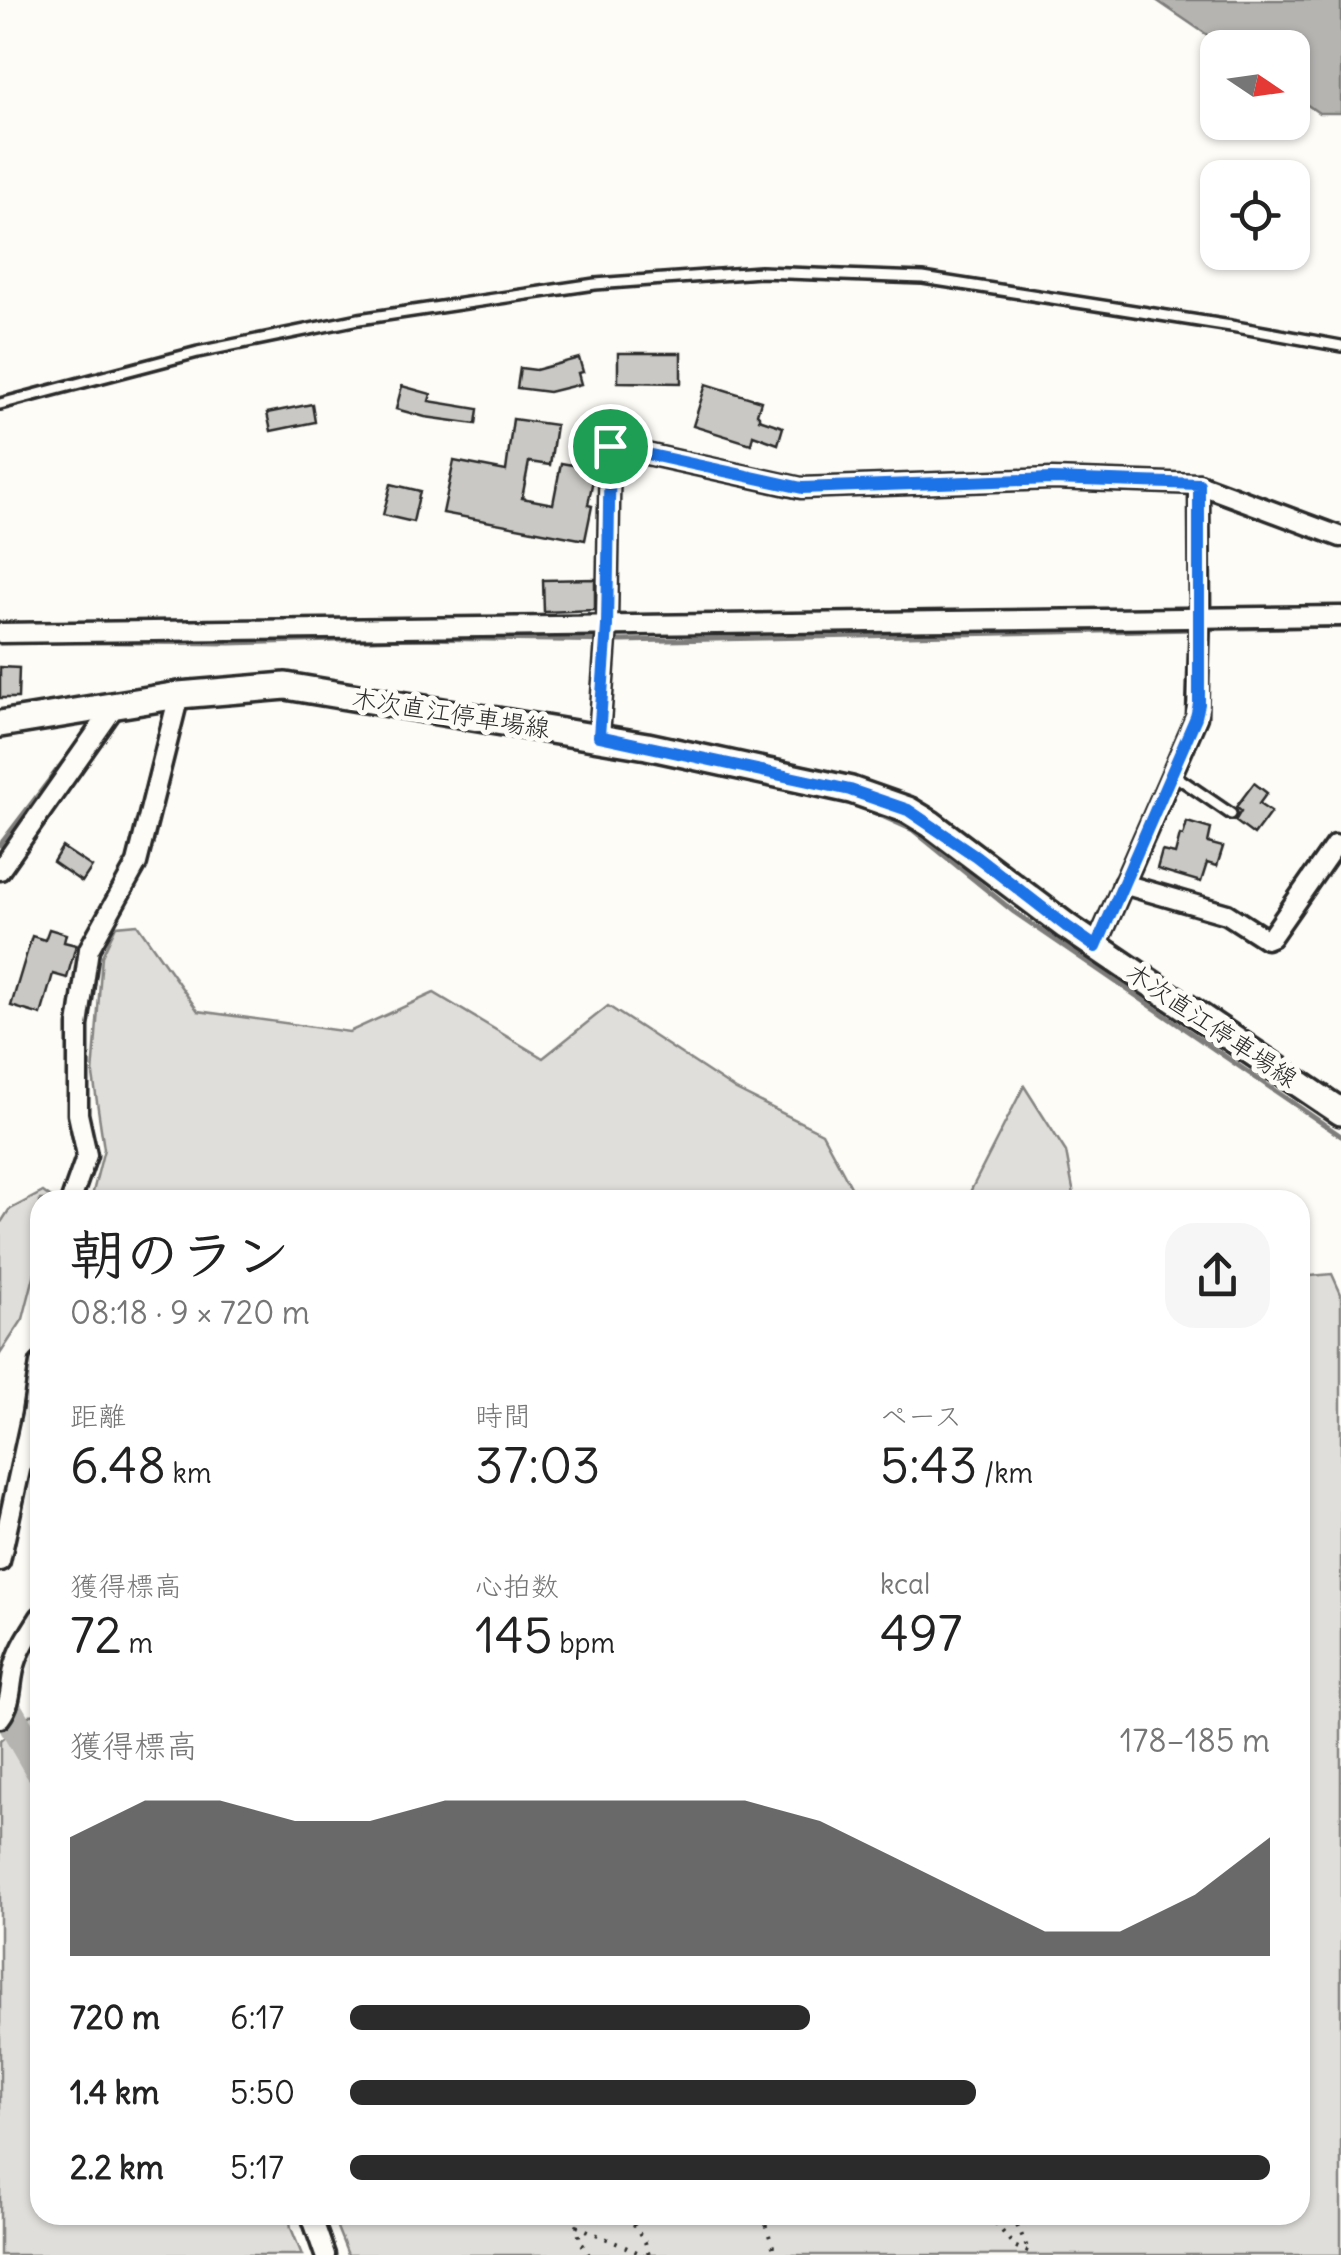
<!DOCTYPE html>
<html lang="ja">
<meta charset="utf-8">
<style>
body{margin:0;font-family:Delius,"Klee One",sans-serif;background:#f6f6f6;color:#222;height:100vh;display:flex;flex-direction:column;font-size:38px;white-space:nowrap}
*{box-sizing:border-box;margin:0}
p{font-size:32px;color:#767676}
.icon{flex:none;width:55px;height:55px;fill:none;stroke:currentColor;stroke-width:2;stroke-linecap:round;stroke-linejoin:round}
.map{position:relative;flex:1;overflow:hidden}
.details{position:absolute;left:30px;top:1190px;width:1280px;height:1035px;display:flex;flex-direction:column;background:#fff;border-radius:30px;box-shadow:0 2px 8px #0004}
.details>*{flex:none}
.needle{width:65px;rotate:103deg}
.tools{position:absolute;left:1200px;top:30px;display:grid;gap:20px}
.tools a{display:grid;place-items:center;width:110px;height:110px;border-radius:20px;background:#fff;box-shadow:0 2px 8px #0004;font-size:50px}
.pin{position:absolute;display:grid;place-items:center;width:85px;height:85px;color:#fff;margin:-42px;border:5px solid #fff;border-radius:50%;box-shadow:0 2px 10px #0007}
.round{display:grid;place-items:center;flex:none;width:105px;height:105px;border-radius:30px;background:#f6f6f6}
.overview{display:flex;align-items:center;justify-content:space-between;height:170px;padding:0 40px}
h1{font-size:55px;font-weight:600;line-height:75px}
.figures{display:grid;grid-template-columns:repeat(3,1fr);gap:15px;height:170px;padding:10px 40px}
.figures div{display:grid;align-content:center}
.figures b{font-size:50px;font-weight:600}
.figures small{font-size:28px;font-weight:400}
.figures p{font-size:28px}
.chart{height:280px;padding:20px 40px}
.chart p{display:flex;justify-content:space-between}
.chart svg{width:100%;height:180px;margin-top:10px;fill:#2b2b2b;opacity:.7}
ul{padding:0 40px;list-style:none;font-size:32px}
li{display:grid;grid-template-columns:160px 120px 1fr;align-items:center;height:75px}
li i{height:25px;border-radius:12px;background:#2b2b2b}
.map>svg:first-child{display:block}
</style>
<div class="map">
<svg width="1341" height="2255" viewBox="0 0 1341 2255">
<rect width="100%" height="100%" fill="#fdfcf7"/>
<filter id="ink" filterUnits="userSpaceOnUse"><feTurbulence type="fractalNoise" baseFrequency=".01" numOctaves="2"/><feDisplacementMap in="SourceGraphic" scale="20" xChannelSelector="R" yChannelSelector="G"/><feConvolveMatrix kernelMatrix="1 2 1 2 8 2 1 2 1" color-interpolation-filters="sRGB"/></filter>
<g filter="url(#ink)">
<!-- green -->
<g fill="#dfdeda" stroke="#858482" stroke-width="2.5">
<path d="M137,924L198,1011L349,1032L434,993L543,1058L608,1006L736,1090L822,1133L858,1200H91L104,1149L93,1075L102,956L116,926Z"/>
<path d="M1024,1086L1066,1152L1075,1200H966Z"/>
<path d="M43,1192L54,1200H40V1253L23,1319L0,1354V1224L9,1210Z"/>
<path d="M1332,1274L1341,1294V2255H348L332,2215H1300V1277Z"/>
<path d="M40,1714V2215H289L291,2228L302,2255H0V1741L30,1715Z"/>
</g>
<!-- water -->
<path fill="#b5b4b1" stroke="#7e7d7b" stroke-width="2.5" d="M1156,0H1341V113H1319L1293,95L1292,48L1225,47Z"/>
<g fill="none" stroke-linecap="round" stroke-linejoin="round">
<!-- stream -->
<g stroke="#7e7d7b" stroke-width="5">
<path d="M23,641L230,643L408,638L623,641L1341,626"/>
<path d="M805,793L855,804L913,830L1014,912L1341,1136"/>
<path d="M0,845L89,728"/>
</g>
<!-- river -->
<path stroke="#b5b4b1" stroke-width="32" d="M0,1699L40,1768"/>
</g>
<!-- building -->
<g fill="#c9c8c4" stroke="#2b2b2b" stroke-width="2.5">
<path d="M618,353H681V383L618,382Z"/>
<path d="M579,358L583,372L578,373L581,384L549,392L517,388L520,368L536,370Z"/>
<path d="M706,384L761,401L757,414L759,416V419L783,427L778,444L753,435L751,444L693,426Z"/>
<path d="M402,386L431,394L429,401L478,409L476,424L425,417L396,409Z"/>
<path d="M312,404L315,422L271,431L267,413Z"/>
<path d="M513,419L556,425L550,465L529,462L522,498L553,504L561,463L595,469L588,505L592,506L585,540L443,513L454,461L506,471Z"/>
<path d="M391,484L420,491L413,522L383,515Z"/>
<path d="M595,579V610L544,612L543,580Z"/>
<path d="M0,667L19,668L18,698H0Z"/>
<path d="M1254,783L1267,793L1259,804L1271,812L1254,835L1235,821L1241,811L1236,807Z"/>
<path d="M1187,822L1211,829L1208,843L1223,847L1217,866L1207,863L1201,882L1157,869L1162,851L1175,854L1180,835L1183,836Z"/>
<path d="M62,847L92,867L82,882L53,862Z"/>
<path d="M49,929L66,934L64,942L76,945L67,978L53,974L41,1015L11,1006L32,936L45,940Z"/>
</g>
<g fill="none" stroke-linecap="round" stroke-linejoin="round">
<!-- service casing -->
<g stroke="#2b2b2b" stroke-width="16">
<g id="service">
<path d="M0,404L198,352L359,319L595,284L760,272L923,278L1231,326L1341,346"/>
<path d="M1171,773L1231,814"/>
</g>
</g>
<!-- minor casing -->
<g stroke="#2b2b2b" stroke-width="25">
<g id="minor">
<path d="M0,633L1341,616"/>
<path d="M599,737L607,625L610,446L801,488L1052,479L1199,484L1341,537"/>
<path d="M0,870L115,706"/>
<path d="M1123,884L1227,914L1266,939L1271,937L1335,845"/>
<path d="M1096,947L1197,717L1200,617L1199,484"/>
<path d="M71,1200L87,1155L78,1114V1026L89,949L137,863L179,695"/>
<path d="M0,1561L32,1415L40,1363"/>
<path d="M0,1718C14,1700 9,1682 16,1662C21,1646 31,1631 40,1617"/>
<path d="M311,2215L325,2255"/>
</g>
</g>
<!-- secondary casing -->
<g stroke="#2b2b2b" stroke-width="32">
<path id="secondary" d="M0,724L179,695L286,686L647,746L851,790L908,810L931,824L1066,926L1341,1112"/>
</g>
<!-- path -->
<g stroke="#2b2b2b" stroke-width="4" stroke-dasharray="2.5 8" stroke-linecap="butt">
<path d="M628,2215L645,2242L649,2255"/>
<path d="M668,2215L682,2218L681,2215"/>
<path d="M762,2215L776,2255"/>
<path d="M989,2215L1014,2246L1035,2255"/>
<path d="M1013,2215L1029,2252"/>
<path d="M589,2255L580,2240L577,2226L644,2255"/>
</g>
<!-- service -->
<use href="#service" stroke="#fdfcf7" stroke-width="9"/>
<!-- minor -->
<use href="#minor" stroke="#fdfcf7" stroke-width="18"/>
<!-- secondary -->
<use href="#secondary" stroke="#fdfcf7" stroke-width="25"/>
</g>
</g>
<g fill="none" stroke-linecap="round" stroke-linejoin="round" filter="url(#ink)">
<!-- route casing -->
<g stroke="#fff" stroke-width="20">
<path id="route" d="M610,446L802,488L1052,479L1199,484V704L1196,717L1096,947L1066,926L976,856L908,810L850,790L599,736L607,626Z"/>
</g>
<!-- route -->
<use href="#route" stroke="#1a73e8" stroke-width="12"/>
</g>
<g text-anchor="middle" dominant-baseline="central" stroke-width="10" stroke-linejoin="round" paint-order="stroke">
<!-- street labels -->
<g font-size="25" fill="#2b2b2b" stroke="#fdfcf7">
<text transform="translate(451 713) rotate(9)">木次直江停車場線</text>
<text transform="translate(1212 1025) rotate(34)">木次直江停車場線</text>
</g>
</g>
</svg>
<div class="tools">
<a><svg class="needle" viewBox="-14 -14 28 28"><path d="M0-13l5 13h-10z" fill="#e53935"/><path d="M0 13l5-13h-10z" fill="#767676"/></svg></a>
<a><svg class="icon" aria-label="locate" viewBox="0 0 24 24"><circle cx="12" cy="12" r="6"/><path d="M12 2v4M12 18v4M2 12h4M18 12h4"/></svg></a>
</div>
<div class="pin" style="left:610px;top:446px;background:#1e9e55"><svg class="icon" aria-label="arrive" viewBox="0 0 24 24"><path d="M6 21V4h12l-3 4 3 4H6"/></svg></div>
<section class="details">
<div class="overview"><div><h1>朝のラン</h1><p>08:18 · 9 × 720 m</p></div><a class="round"><svg class="icon" aria-label="share" viewBox="0 0 24 24"><path d="M12 15V3M7 8l5-5 5 5M5 13v7h14v-7"/></svg></a></div>
<div class="figures">
<div><p>距離</p><b>6.48<small> km</small></b></div>
<div><p>時間</p><b>37:03</b></div>
<div><p>ペース</p><b>5:43<small> /km</small></b></div>
</div>
<div class="figures">
<div><p>獲得標高</p><b>72<small> m</small></b></div>
<div><p>心拍数</p><b>145<small> bpm</small></b></div>
<div><p>kcal</p><b>497</b></div>
</div>
<div class="chart"><p><span>獲得標高</span>178–185 m</p>
<svg viewBox="0 0 160 44" preserveAspectRatio="none"><path d="M0 44V15L10 6L20 6L30 11L40 11L50 6L60 6L70 6L80 6L90 6L100 11L110 20L120 29L130 38L140 38L150 29L160 15V44z"/></svg>
</div>
<ul>
<li><b>720 m</b>6:17<i style="width:50%"></i></li>
<li><b>1.4 km</b>5:50<i style="width:68%"></i></li>
<li><b>2.2 km</b>5:17<i style="width:100%"></i></li>
</ul>
</section>
</div>
